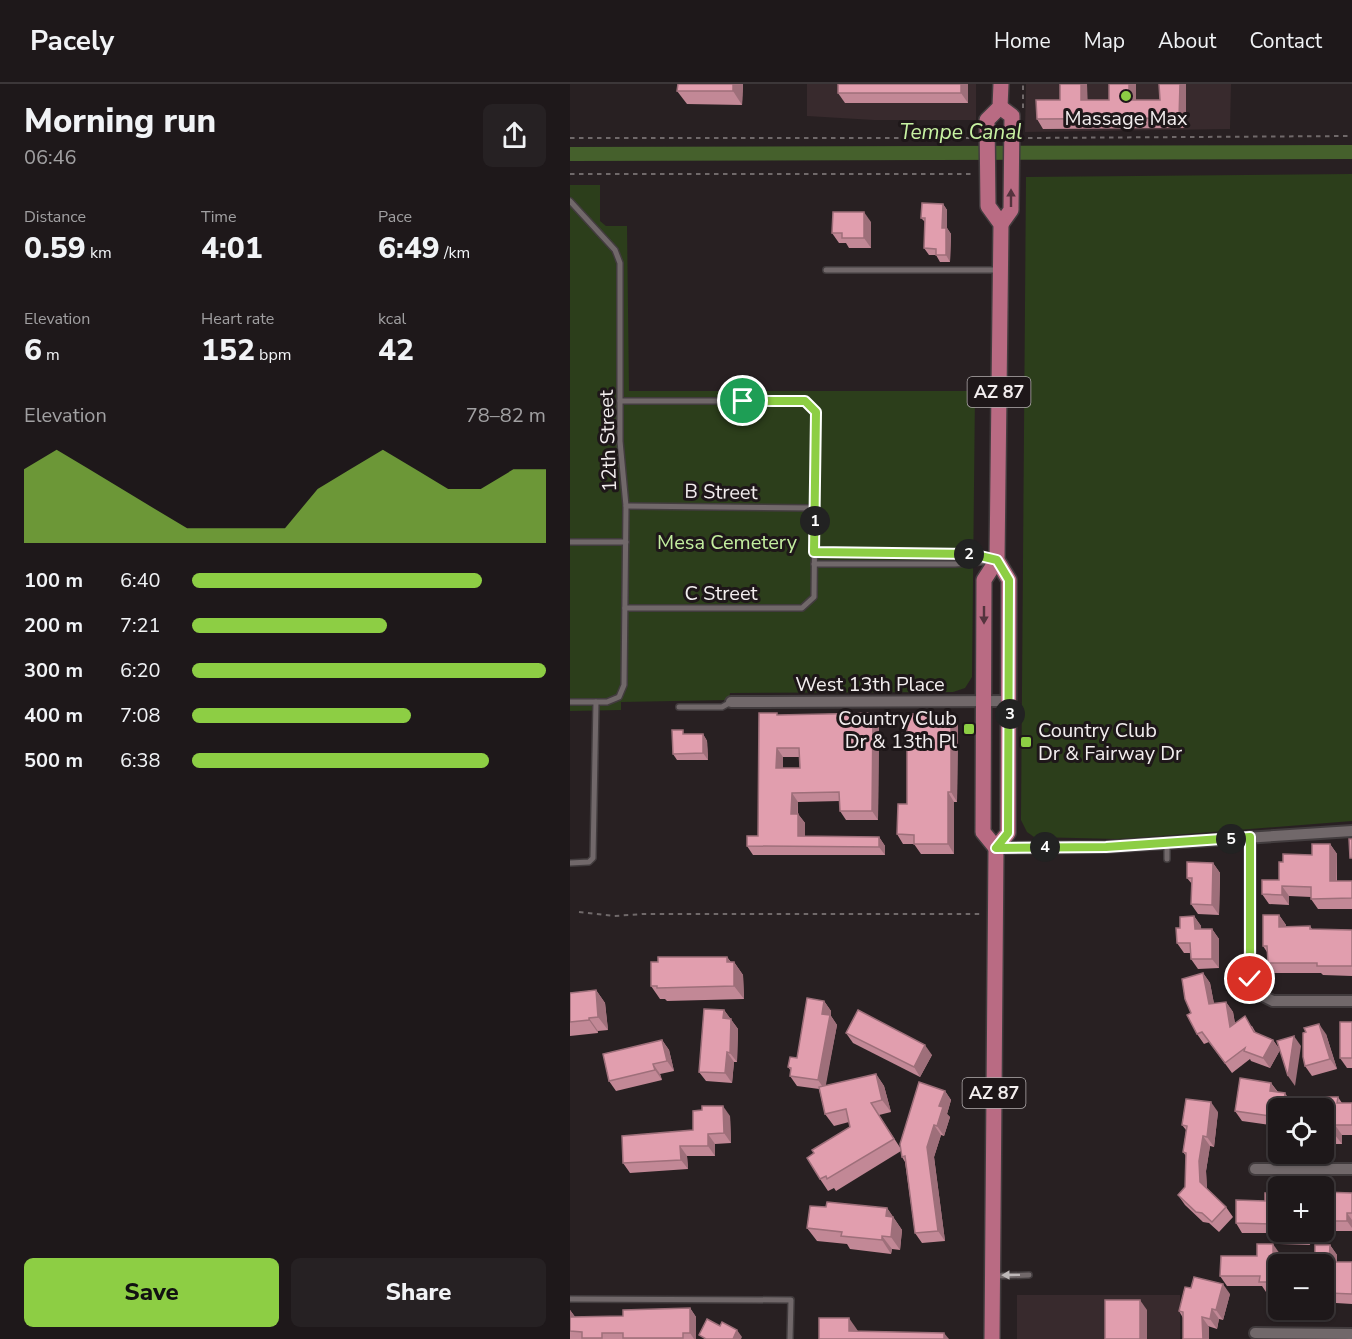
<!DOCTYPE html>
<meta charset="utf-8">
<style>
body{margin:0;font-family:"Nunito Sans",sans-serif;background:#262123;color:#f1f3f6;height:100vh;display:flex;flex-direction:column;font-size:22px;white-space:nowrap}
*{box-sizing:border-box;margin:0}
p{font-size:20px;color:#a1a0a2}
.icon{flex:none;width:33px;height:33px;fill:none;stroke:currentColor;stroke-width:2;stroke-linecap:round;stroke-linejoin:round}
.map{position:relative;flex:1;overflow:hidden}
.sheet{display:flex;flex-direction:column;background:#1e181a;width:570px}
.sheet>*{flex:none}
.tools{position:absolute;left:698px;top:1014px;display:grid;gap:12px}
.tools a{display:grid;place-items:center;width:66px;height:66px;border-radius:9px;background:#1e181a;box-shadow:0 2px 4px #0004,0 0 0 2px #3c3739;font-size:30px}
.pin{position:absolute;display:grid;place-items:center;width:51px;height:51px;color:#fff;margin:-26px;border:3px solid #fff;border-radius:50%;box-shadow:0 2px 6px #0007}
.km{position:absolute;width:30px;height:30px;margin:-15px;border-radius:50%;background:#222;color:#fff;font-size:16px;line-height:30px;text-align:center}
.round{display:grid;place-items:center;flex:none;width:63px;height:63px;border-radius:9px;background:#262123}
.summary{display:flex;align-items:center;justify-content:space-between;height:102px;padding:0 24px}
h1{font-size:33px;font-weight:800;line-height:45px}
.figures{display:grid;grid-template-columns:repeat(3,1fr);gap:9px;height:102px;padding:6px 24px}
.figures div{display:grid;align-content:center}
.figures b{font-size:30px;font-weight:800}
.figures small{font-size:16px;font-weight:400}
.figures p{font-size:16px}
.chart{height:168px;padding:12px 24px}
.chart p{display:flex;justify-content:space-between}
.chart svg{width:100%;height:108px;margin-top:6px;fill:#8dce44;opacity:.7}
.primary-button{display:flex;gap:12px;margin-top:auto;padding:12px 24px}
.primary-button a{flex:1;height:69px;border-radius:9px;background:#8dce44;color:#111;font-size:24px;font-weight:800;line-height:69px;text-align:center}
.primary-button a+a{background:#262123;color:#f1f3f6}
ul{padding:0 24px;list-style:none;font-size:20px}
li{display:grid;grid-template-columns:96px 72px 1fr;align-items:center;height:45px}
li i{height:15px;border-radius:8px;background:#8dce44}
header{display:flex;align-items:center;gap:36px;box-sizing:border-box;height:84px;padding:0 30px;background:#1e181a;border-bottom:2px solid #3c3739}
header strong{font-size:28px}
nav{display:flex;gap:33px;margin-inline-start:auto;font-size:21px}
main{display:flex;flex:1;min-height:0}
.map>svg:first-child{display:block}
</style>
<header>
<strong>Pacely</strong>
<nav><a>Home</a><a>Map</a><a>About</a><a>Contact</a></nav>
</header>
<main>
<section class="sheet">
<div class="summary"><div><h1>Morning run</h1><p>06:46</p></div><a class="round"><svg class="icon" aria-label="share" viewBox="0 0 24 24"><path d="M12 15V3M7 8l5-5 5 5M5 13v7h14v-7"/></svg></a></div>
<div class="figures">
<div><p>Distance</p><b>0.59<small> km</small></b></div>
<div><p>Time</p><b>4:01</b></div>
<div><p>Pace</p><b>6:49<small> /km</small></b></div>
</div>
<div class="figures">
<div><p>Elevation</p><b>6<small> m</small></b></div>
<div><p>Heart rate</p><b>152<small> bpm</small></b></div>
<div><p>kcal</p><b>42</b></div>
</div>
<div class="chart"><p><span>Elevation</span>78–82 m</p>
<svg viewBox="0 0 160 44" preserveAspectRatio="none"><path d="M0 44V14L10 6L20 14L30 22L40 30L50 38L60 38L70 38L80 38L90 22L100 14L110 6L120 14L130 22L140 22L150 14L160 14V44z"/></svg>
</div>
<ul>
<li><b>100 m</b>6:40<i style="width:82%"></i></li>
<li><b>200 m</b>7:21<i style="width:55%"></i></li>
<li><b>300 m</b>6:20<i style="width:100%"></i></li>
<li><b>400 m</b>7:08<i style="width:62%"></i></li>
<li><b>500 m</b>6:38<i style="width:84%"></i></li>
</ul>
<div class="primary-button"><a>Save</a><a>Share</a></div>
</section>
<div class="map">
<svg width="782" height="1255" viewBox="0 0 782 1255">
<rect width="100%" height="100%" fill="#282022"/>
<!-- built -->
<g fill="#382a2d">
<path d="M237,0H406V36H304L237,32Z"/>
<path d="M456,0H661L660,45L455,48Z"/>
<rect x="447" y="1211" width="163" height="44"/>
</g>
<!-- green -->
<g fill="#2c3e1b">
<path d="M782,90V737L578,753L547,755L464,753L457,748L451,736L456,93Z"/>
<path d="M0,101H30V137L36,142H57L59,307H405L402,593L395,604L383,608L160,609L159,616L51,618V626L0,627Z"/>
</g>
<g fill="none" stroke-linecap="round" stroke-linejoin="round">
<!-- canal -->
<path stroke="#45602c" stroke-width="14" d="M0,70L782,68"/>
<!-- lane casing -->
<g stroke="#423c3e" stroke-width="8">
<g id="lane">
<path d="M0,117L45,166L50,179V357L56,422L54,601L49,613L37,618H0"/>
<path d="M256,186H428"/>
<path d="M50,317H235L246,328L244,513L232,524H55"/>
<path d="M56,422L245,424"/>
<path d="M0,458H56"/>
<path d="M244,468L402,470L426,476"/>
<path d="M244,480H385L423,477"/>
<path d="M109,623H152L161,618"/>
<path d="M597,775V759"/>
<path d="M0,779L19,778L23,774L26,618"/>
<path d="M425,1192L459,1191"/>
<path d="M0,1215L221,1216L220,1255"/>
</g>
</g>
<!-- street casing -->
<g stroke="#423c3e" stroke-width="14">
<g id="street">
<path d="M161,618L440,617"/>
<path d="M680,753V895L689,910L703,917H782"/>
<path d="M426,764L536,763L782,747"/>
<path d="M685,1085H782"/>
<path d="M685,1249L782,1250"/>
</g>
</g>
<!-- primary casing -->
<g stroke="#423c3e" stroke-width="18">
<g id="primary">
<path d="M430,23L442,32L441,126L431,140"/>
<path d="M426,764L413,748L414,496L427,476"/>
<path d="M422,1255L426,764L438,749L439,496L427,476L431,140L418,122L417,36L430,23L431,0"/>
</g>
</g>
<!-- path -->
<g stroke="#70696a" stroke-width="2" stroke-dasharray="4.5 4.5" stroke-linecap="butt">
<path d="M453,24V0"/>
<path d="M0,54H404"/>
<path d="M458,54L782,52"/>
<path d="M0,90H404"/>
<path d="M9,828L44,832L73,830H413"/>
</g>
<!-- lane -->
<use href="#lane" stroke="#71686a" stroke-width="5"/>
<!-- street -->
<use href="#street" stroke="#71686a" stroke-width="10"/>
<!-- primary -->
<use href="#primary" stroke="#b96b83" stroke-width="15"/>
</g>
<!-- wall -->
<g fill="#c28896" fill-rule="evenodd">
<path d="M108,0H173L172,21L117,20L107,7Z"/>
<path d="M398,0V19H275L268,9Z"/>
<path d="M589,0L616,44L473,45L467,35L517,16H590Z"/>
<path d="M373,120L377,126V144L381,150L380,178H370L366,171H359L354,164L355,138L351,134Z"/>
<path d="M301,138V164H279L276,159H269L262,149Z"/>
<path d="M303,629L309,638L308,736H276L270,727V717L228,718V730L235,739V752L309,753L315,762V771H183L177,762L188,752L208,631ZM213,673H229L230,684H213Z"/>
<path d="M388,640L387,718H384V770H351L344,760H333L327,750L337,720Z"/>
<path d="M133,650L137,657L138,676H107L103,670Z"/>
<path d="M760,760L767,770V797H782V825H748L741,815V813L719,812V821L699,820L692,810L709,796L713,778L742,771Z"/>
<path d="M643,779L650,789L649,831L628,830L621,820L622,800L617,794Z"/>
<path d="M709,831L716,841V843L740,842L742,845L782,846V892L753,891L751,889H704L698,879L697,868L693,862Z"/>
<path d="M624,832L631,842V845H642L649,855V884L628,885L621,875V869H614L607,859L610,844Z"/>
<path d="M157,873L161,878H164L173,891L174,915L97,917L95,915H90L81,902Z"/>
<path d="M633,889L640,899L644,920L656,918L663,928L665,939L682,942L686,949L703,956L710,966L700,984L681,977L680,975L662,989L639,958L634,960L627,950L621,929Z"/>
<path d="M26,906L35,919L38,946L28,947V949L0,952V909Z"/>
<path d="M254,917L261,927V932L267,941L255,1002L306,990L314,1002L321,1028L309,1031L331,1065L375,1007L381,1016L377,1030L380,1033L374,1052L371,1051L364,1073L375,1157L352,1159L345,1149L335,1078L332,1073L331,1067L266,1107L264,1104L258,1107L250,1095L280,1043L279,1038L264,1042L255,1030L249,1005L227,1002L220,992L221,987L218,983L227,974Z"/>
<path d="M154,926L168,945L167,978H164L162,999L136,997L129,988Z"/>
<path d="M782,938V984H777L770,974Z"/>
<path d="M276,949L362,971L350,993L283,959Z"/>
<path d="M756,950L767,985L742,992L735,982Z"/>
<path d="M92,956L99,966L104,987L90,990L92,996L46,1007L39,997Z"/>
<path d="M701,999L708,1008L722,1019L721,1024H708V1042L672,1037L665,1027Z"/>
<path d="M768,1013L772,1019H782V1051H772V1060H760L756,1055H753V1024L750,1019Z"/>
<path d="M648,1028L644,1063L640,1062L636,1087L637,1105L656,1123L663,1133L649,1148L639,1139L633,1138L615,1121L608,1111L615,1103L616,1072L613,1068L616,1046L612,1041Z"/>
<path d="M160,1032L161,1059L145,1060V1072H117L118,1085L60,1089L53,1079L123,1046Z"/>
<path d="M753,1108L782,1109V1147H766L761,1139H753Z"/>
<path d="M695,1117L708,1148H741L740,1161L709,1160L702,1151V1149H672L666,1139Z"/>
<path d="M256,1123L317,1124L332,1146L330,1166L322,1165L321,1170L280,1165L277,1160L247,1157L237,1144Z"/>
<path d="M760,1161L767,1171V1178H782V1220L766,1219V1222H753V1180L708,1208H696L692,1202H657L650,1192L687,1172L710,1170V1176L745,1177Z"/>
<path d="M660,1210L653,1236L649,1235L647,1245L613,1234L609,1227Z"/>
<path d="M120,1224L126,1233V1255H0V1226L5,1233L53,1232Z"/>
</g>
<!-- shaded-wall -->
<g fill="#9e6f7a">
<path d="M163,0H173L172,21L163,7Z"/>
<path d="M391,0H398V19L391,9Z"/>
<path d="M511,0H517L518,25L511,16Z"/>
<path d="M559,0H566V26L559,16Z"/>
<path d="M610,0H616V44L609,34Z"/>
<path d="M373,120L377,126V144L381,150L380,178L376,171L372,144Z"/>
<path d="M294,128L301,138V164L294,154Z"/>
<path d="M303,629L309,638L308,736L302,727Z"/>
<path d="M381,631L388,640L387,718L381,708Z"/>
<path d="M133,650L137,657L138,676L133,669Z"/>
<path d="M207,664L213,673V693L206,684Z"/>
<path d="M378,708L384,718V770L378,760Z"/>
<path d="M222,709L228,718L227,739L221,730Z"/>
<path d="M228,730L235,739V761L228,752Z"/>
<path d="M309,753L315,762V771L309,763Z"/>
<path d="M760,760L767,770L766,807L760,797Z"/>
<path d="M643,779L650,789L649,831L642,821Z"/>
<path d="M712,802L719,812V821L712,811Z"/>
<path d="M709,831L716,841V853L709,843Z"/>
<path d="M624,832L631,842L632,855L625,845Z"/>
<path d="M642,845L649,855V884L642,875Z"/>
<path d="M157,873L164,883V878L173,891L174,915L164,902L157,878Z"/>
<path d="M633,889L640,899L646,930L639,920Z"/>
<path d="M26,906L35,919L38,946L28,933Z"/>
<path d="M254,917L261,927V932L267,941L255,1006L248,996L252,930Z"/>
<path d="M656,918L663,928L667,953L660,943Z"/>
<path d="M154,926L168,945L167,978L160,969L153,934Z"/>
<path d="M19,934L28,947V949L19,936Z"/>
<path d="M749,940L756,950L767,985L760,975Z"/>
<path d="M724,952L731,962L725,1002L718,992Z"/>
<path d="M92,956L99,966L104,987L97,977Z"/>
<path d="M703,956L710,966L700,984L693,974Z"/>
<path d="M355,961L362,971L350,993L344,983Z"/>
<path d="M157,968L164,978L162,999L155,989Z"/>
<path d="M83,980L90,990L92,996L85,986Z"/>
<path d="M306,990L314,1002L321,1028L312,1016Z"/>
<path d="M701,999L708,1009L700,1007Z"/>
<path d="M375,1007L381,1016L377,1030L380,1033L374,1052L367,1042L369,1022Z"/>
<path d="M715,1009L722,1019L721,1024H713Z"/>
<path d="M641,1018L648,1028L644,1063L637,1053Z"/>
<path d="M153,1022L160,1032L161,1059L154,1049Z"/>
<path d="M364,1041L371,1051L364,1073L375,1157L368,1147L357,1063Z"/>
<path d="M765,1041L772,1051V1060L765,1051Z"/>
<path d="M138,1050L145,1060V1072L138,1062Z"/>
<path d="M633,1052L640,1062L636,1087L637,1108L630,1098L629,1077Z"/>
<path d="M110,1062L117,1072L118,1085L111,1076Z"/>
<path d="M317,1124L332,1146L330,1166L321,1153L316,1132Z"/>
<path d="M777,1129L782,1136V1144L777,1137Z"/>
<path d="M734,1148H741L740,1161L734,1152Z"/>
<path d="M312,1152L322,1165L321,1170L312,1156Z"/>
<path d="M703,1160L710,1170V1180L703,1176Z"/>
<path d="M760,1161L767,1171L766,1188L759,1178Z"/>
<path d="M653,1200L660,1210L653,1236L646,1226Z"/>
<path d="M759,1209L766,1219V1222L759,1212Z"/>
<path d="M570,1216L577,1226V1255H570Z"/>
<path d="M120,1224L126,1233V1255H124L120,1249Z"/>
<path d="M642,1225L649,1235L647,1245L640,1235Z"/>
<path d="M0,1226L6,1234H0Z"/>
<path d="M632,1233L639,1243V1255H633Z"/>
<path d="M279,1234L288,1247V1255L279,1247Z"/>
<path d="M167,1246L172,1253L171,1255H163Z"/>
<path d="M374,1249L379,1255H374Z"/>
</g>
<!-- building -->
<g fill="#e19eae" stroke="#9e6f7a" stroke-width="1.5" fill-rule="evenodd">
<path d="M108,0H163V7H107Z"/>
<rect x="268" y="0" width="123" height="9"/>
<path d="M490,0H511V16H539V0H559V16H590L589,0H610L609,34L467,35L466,16H490Z"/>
<path d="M352,119L373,120L372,144H376V171H366V165L354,164L355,134H351Z"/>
<path d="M263,128H294V154H272V149H262Z"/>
<path d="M189,629H207V631L303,629L302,727H270L269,708L222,709L221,730H228V752L309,753V763L177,762V752H188ZM207,664H229L230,684H206Z"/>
<path d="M337,630L381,631V708H378V760H344V751L327,750L328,720H337Z"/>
<path d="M102,646H113V650H133V669L103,670Z"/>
<path d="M779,755H782V774H780Z"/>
<path d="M742,760H760V797H782V814L741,815V803L712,802V811L692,810V796H709V778H713V770L742,771Z"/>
<path d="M617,778L643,779L642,821L621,820L622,794H617Z"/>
<path d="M693,831H709V843L740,842V845L782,846V882H747V879H698L697,862H693Z"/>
<path d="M624,832L625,845H642V875H621L620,859H607L606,844H610V833Z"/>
<path d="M88,873H157V878H164V902L87,904V902H81V878H88Z"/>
<path d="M633,889L639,920L656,918L660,943L675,932L684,948L703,956L693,974L674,967L675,964L655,979L632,948L627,950L617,931L621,929L615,915L612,895Z"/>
<path d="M26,906L28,933L19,934V936L0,938V909Z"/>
<path d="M237,914L254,917L252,930L260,931L248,996L220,992L221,984L218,983L220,973L227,974Z"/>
<path d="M134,925L154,926L153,934L161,935L160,969L157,968L155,989L129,988Z"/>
<path d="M288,926L355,961L344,983L276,949Z"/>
<rect x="770" y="938" width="12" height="36"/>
<path d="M749,940L760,975L735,982L733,973V949L736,948L734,944Z"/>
<path d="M724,952L718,992L707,957Z"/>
<path d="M92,956L97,977L83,980L85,986L39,997L33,970Z"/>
<path d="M306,990L312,1016L301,1019L324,1055L257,1095L256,1092L250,1095L237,1074L244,1069L242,1066L280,1043L276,1025L255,1030L249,1003Z"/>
<path d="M670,994L701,999L700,1007L715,1009L713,1024H708V1033L665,1027Z"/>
<path d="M349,998L375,1007L369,1022L373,1023L367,1042L364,1041L357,1063L368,1147L345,1149L335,1072L332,1073L330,1060Z"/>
<path d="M750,1013H768L767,1019H782V1041H765V1051H753V1024H732V1019H750Z"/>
<path d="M616,1015L641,1018L637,1053L633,1052L629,1077L630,1098L656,1123L642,1138L632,1129L626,1128L608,1111L615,1103L616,1069L613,1068L617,1042L612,1041Z"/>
<path d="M132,1022H153L154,1049L138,1050V1062H110L111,1076L53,1079L52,1052L123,1046V1027L132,1026Z"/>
<path d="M753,1108L782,1109V1129H777V1137H759V1129H753Z"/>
<path d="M695,1109H708V1148H734V1152L702,1151V1140L666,1139V1116L695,1117Z"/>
<path d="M257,1118L317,1124L316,1132L323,1133L321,1153L312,1152V1156L271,1152L272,1148L237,1144L240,1122L256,1123Z"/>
<path d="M687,1160H703V1176L745,1177V1161H760L759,1178H782V1210L759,1209V1212H753V1180H708V1198H689L690,1192H650L651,1172H687Z"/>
<path d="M624,1193L653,1200L646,1226L642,1225L640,1235L632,1233L633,1255H613V1228L609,1227L615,1203L621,1204Z"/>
<rect x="535" y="1216" width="35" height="39"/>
<path d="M120,1224V1249H113V1254H53V1249H32V1254H12V1248L0,1247V1233L53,1232V1226Z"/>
<path d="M249,1234H279V1247L374,1249V1255H249Z"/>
<path d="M137,1235L150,1242L152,1238L167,1246L163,1255H136L129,1251Z"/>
</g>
<!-- one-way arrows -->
<defs><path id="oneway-solid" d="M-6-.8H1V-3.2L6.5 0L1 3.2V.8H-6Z" transform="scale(1.5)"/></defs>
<g fill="#54343e">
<use href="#oneway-solid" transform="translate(441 114) rotate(-90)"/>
<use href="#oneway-solid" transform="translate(414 531) rotate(90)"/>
</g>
<use fill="#beb8b9" href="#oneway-solid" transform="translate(441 1191) rotate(179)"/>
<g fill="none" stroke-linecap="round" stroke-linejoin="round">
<!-- route casing -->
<g stroke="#fff" stroke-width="12">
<path id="route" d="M173,317H235L246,328L244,468L402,470L427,476L439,496L438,749L426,764L536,763L680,753V895"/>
</g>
<!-- route -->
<use href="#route" stroke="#8dce44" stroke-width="8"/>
</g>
<!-- markers -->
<g fill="#8dce44" stroke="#1e1719" stroke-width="2">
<circle cx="556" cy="12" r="6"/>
<rect x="393" y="639" width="12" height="12" rx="3"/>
<rect x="450" y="652" width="12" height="12" rx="3"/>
</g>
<g text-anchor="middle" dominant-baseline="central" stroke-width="6" stroke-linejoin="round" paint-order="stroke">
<!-- shield labels -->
<g fill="#1e1719" stroke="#b2adae" stroke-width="1.5">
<rect x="397.5" y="293" width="63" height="30" rx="4.5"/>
<rect x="392.5" y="994" width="63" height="30" rx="4.5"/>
</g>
<g font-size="18" font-weight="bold" fill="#f2edee">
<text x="429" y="308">AZ 87</text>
<text x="424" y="1009">AZ 87</text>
</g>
<!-- poi labels -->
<g font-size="20" fill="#f2edee" stroke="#1e1719">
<text x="556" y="34">Massage Max</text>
<text x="387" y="634" text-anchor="end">Country Club<tspan x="387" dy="23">Dr &amp; 13th Pl</tspan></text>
<text x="468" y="646" text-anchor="start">Country Club<tspan x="468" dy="23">Dr &amp; Fairway Dr</tspan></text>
</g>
<!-- street labels -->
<g font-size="20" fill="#f2edee" stroke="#1e1719">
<text transform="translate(38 357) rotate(-92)">12th Street</text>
<text transform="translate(151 408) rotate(1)">B Street</text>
<text x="151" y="509">C Street</text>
<text x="300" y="600">West 13th Place</text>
</g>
<!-- park labels -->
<g font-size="20" fill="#c3ee9f" stroke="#1e1719">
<text x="157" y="458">Mesa Cemetery</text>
</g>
<!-- water labels -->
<g font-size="21" font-style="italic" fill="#c7f2a2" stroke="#1e1719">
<text x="391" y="48">Tempe Canal</text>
</g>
</g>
</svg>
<div class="tools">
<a><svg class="icon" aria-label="locate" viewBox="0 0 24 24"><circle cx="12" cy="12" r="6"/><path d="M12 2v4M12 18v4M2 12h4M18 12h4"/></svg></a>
<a>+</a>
<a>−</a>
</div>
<div class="pin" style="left:173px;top:317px;background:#1e9e55"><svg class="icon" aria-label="arrive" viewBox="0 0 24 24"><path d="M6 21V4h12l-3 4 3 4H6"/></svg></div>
<div class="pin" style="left:680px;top:895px;background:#d93025"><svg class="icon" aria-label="check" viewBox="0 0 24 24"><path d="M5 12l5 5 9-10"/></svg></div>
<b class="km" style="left:245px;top:437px">1</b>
<b class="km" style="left:399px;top:470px">2</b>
<b class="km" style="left:440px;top:630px">3</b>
<b class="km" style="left:475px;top:763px">4</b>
<b class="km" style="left:661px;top:755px">5</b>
</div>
</main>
